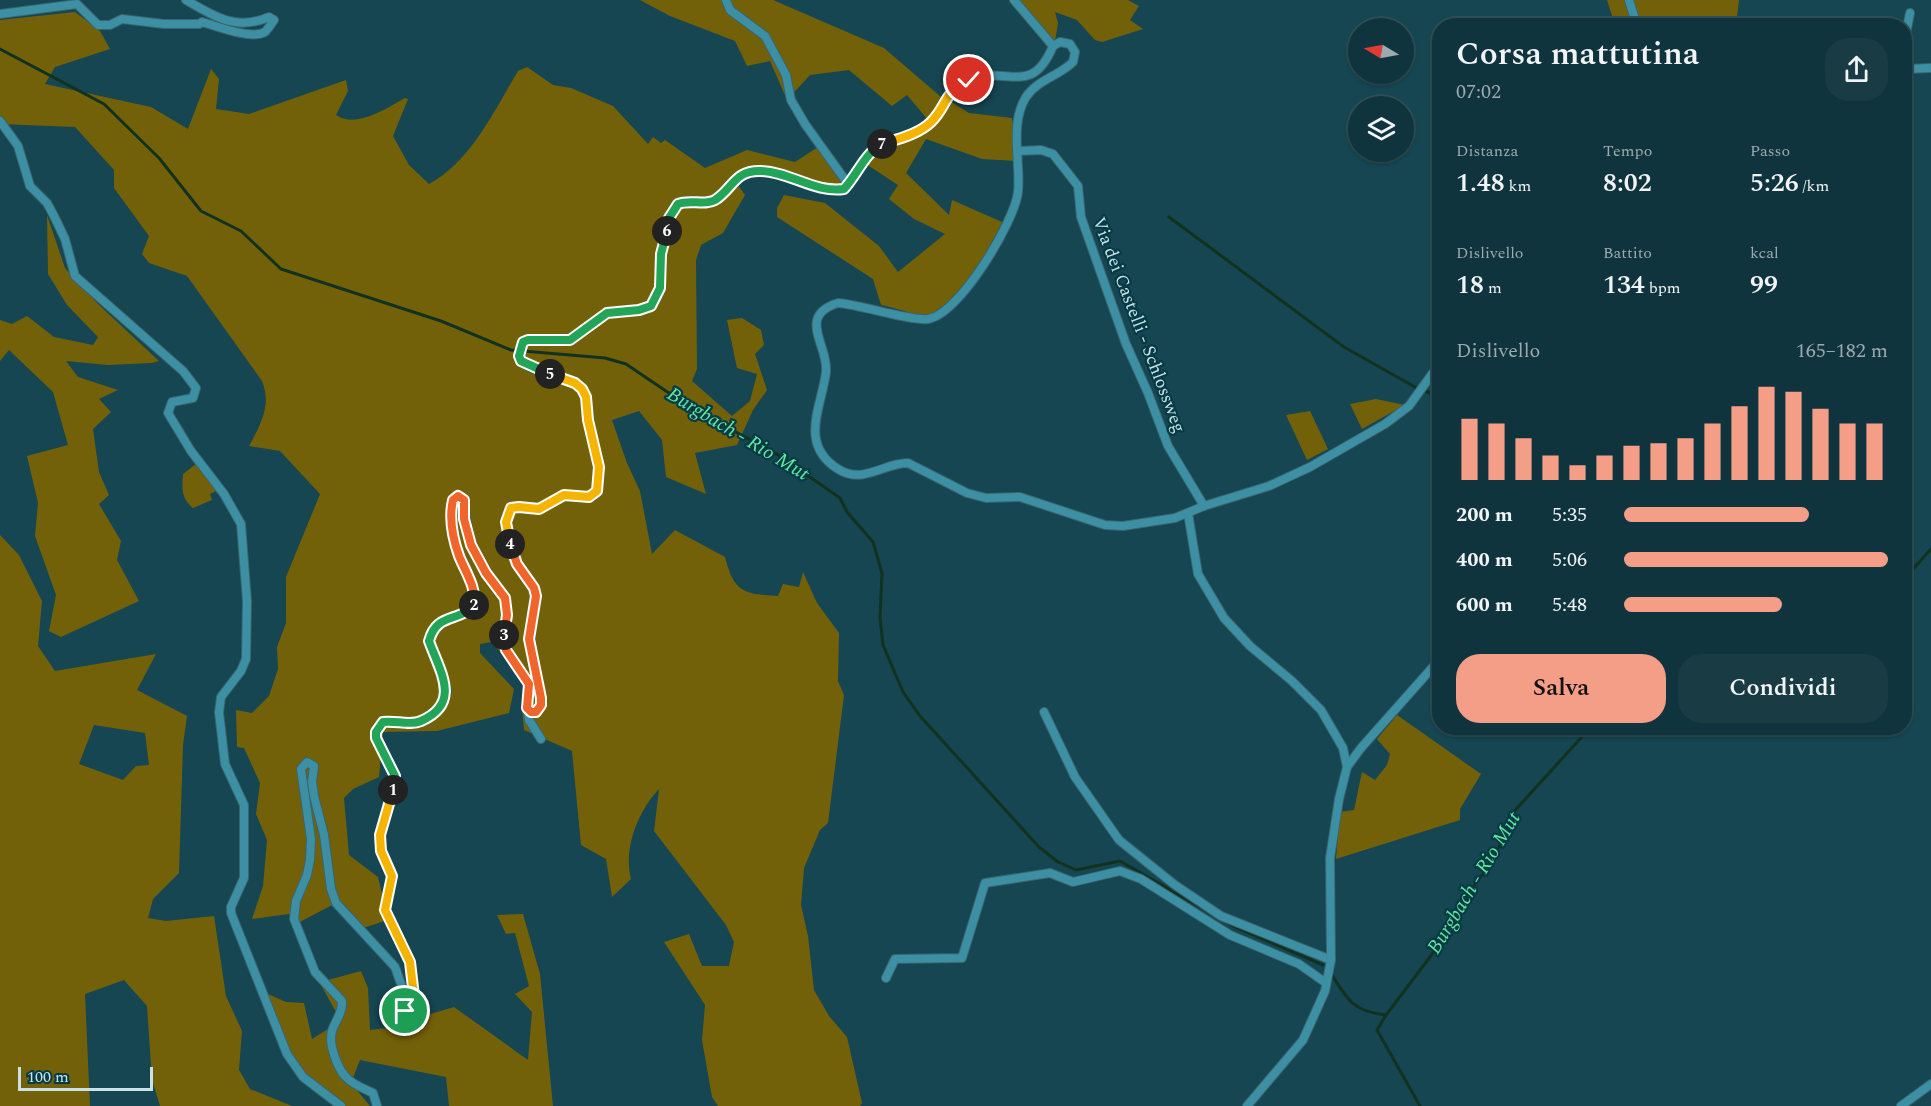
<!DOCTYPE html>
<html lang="it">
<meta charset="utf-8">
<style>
body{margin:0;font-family:Spectral,serif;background:#193c44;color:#f1f3f6;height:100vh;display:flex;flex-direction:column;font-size:22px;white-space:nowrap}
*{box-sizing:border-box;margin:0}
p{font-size:20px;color:#9caab0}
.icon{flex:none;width:33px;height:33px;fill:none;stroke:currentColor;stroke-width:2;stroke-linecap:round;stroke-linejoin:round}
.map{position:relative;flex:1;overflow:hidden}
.panel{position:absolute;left:1432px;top:18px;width:480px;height:717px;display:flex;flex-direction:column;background:#10343d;border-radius:24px;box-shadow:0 2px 4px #0004,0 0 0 2px #304f57}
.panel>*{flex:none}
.needle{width:39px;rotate:280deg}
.tools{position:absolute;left:1348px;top:18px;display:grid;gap:12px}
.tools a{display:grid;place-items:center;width:66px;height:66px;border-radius:50%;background:#10343d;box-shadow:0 2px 4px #0004,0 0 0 2px #304f57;font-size:30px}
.scale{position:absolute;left:18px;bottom:15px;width:135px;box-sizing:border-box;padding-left:6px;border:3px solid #c9e2e8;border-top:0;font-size:16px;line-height:21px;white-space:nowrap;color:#c9e2e8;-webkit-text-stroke:4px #063b46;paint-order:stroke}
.pin{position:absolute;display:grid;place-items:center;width:51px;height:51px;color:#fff;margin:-26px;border:3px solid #fff;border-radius:50%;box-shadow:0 2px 6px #0007}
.km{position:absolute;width:30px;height:30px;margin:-15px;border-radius:50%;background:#222;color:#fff;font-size:16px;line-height:30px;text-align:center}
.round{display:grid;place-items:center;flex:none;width:63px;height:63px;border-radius:24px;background:#193c44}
.overview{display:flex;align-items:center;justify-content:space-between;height:102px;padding:0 24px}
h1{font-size:33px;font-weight:600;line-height:45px}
.stats{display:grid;grid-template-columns:repeat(3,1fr);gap:9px;height:102px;padding:6px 24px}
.stats div{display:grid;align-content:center}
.stats b{font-size:26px;font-weight:600}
.stats small{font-size:16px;font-weight:400}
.stats p{font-size:16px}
.chart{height:168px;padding:12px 24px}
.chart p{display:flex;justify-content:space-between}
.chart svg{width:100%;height:108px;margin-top:6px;stroke:#f49e87;stroke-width:6}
.button{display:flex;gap:12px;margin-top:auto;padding:12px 24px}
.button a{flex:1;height:69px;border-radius:24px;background:#f49e87;color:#111;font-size:24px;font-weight:600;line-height:69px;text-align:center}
.button a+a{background:#193c44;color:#f1f3f6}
ul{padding:0 24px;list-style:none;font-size:20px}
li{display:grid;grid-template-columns:96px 72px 1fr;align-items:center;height:45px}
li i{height:15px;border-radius:8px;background:#f49e87}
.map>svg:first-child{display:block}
</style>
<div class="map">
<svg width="1931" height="1106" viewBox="0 0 1931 1106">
<rect width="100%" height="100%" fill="#154651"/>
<!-- green -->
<g fill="#736109" fill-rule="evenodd">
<path d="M640,0H773L884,48L941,97L928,120L907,95L892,106L849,70L810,75L787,100L770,61L747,66L735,41L670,16Z"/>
<path d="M1019,0H1128L1139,6L1130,20L1143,29L1102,42L1095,40L1077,20L1055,12L1058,23L1055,41Z"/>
<path d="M1607,0H1739L1736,25H1615Z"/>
<path d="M75,12L100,31L110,49L55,67L45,84L151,107L188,129L211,69L219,79L216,109L249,114L346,80L348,91L336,115C356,129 387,108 405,98L408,99L393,136L409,165L429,184C471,161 494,111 518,71L527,67L553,85L571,88L613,106L648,144L653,137L661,143L665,140L705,168L747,150L795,162L818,147L844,183L832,186L766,166L731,176L745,195L723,233L701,245L696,260L697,369L692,381L732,416L750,401L757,374L737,368L727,320L742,318L761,330L764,345L755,354L767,390L753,410L737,445L695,453L706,494L666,477L662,440L639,411L612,420L627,463L640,491L652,554L675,530L725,557C734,592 743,594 778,596L783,584L799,587L803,572L817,603L839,633L838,681L844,695L828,823L820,830L804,868L801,905L808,936L814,990L829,1016L847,1037L862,1103L860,1106H718L712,1097L702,1040L705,1005L664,942L689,934L702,966H729L734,942L726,925L654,831L659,789C638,811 623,849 631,879L612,897L606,859L581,845L572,751L524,730L522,708L525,685L508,660L491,642L480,644V653L514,689L509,713L437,731L383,732L379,777L353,789L344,798L349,855L378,877L388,920L360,929L336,903L298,923L289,914L252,919L263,886L267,840L256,814L260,783L244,748L237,747L236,710L252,713L269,696L278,669L277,647L286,623V577L320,494L280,451L249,446C260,425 272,406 262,381L187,276L149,263L142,254L149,236L114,188V170L75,127L0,124V20Z"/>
<path d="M950,101L969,113L1012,118L1017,161L982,159L926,139L906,173L949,215L952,200L1002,222C990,246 957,312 927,315C916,316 893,307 881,305L873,279L777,217V208L784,195L825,203L879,246L898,272L945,234L914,219L889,199L898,185L866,164L877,150L934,126Z"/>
<path d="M47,215L65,268L98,304L159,361L152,363L108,365L66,361L78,377L118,390L99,399L111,412L93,429L99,472L109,495L99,504L121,541L117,560L139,601L61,637L49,631L56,595L35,536L38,503L27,456L68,445L53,392L9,350L0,361V320L12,324L27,316L54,337L93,345L98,337L67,305L48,274Z"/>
<path d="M1376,399L1405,405L1362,429L1350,404Z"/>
<path d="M1310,411L1328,449L1307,460L1286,415Z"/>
<path d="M196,464L207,474L216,491L210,494L212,500L193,508C181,498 182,489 183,474Z"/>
<path d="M0,535L19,555L42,601L38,646L55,671L156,654L137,690L187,716L183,745L179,873L153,899L148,918L166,921L214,916L226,996L242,1031L239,1070L250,1089L292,1106H160L152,1080L147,1006L124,980L85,994L90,1106H0ZM94,725L145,733L149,765L136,766L123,780L79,764Z"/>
<path d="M1397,715L1481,774L1460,809V820L1336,859L1340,812L1354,810L1362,772L1375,780L1387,765L1390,754L1377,739Z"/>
<path d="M523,914L540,974L553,1106H449L446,1077L360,1060L351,1083L370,1106H345L309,1078L288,1048L268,994L286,1002L304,1003L312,1039L328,1029L336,1012L321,985L328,980L361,971L368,988L370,1030L396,1027L400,1006L427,1015L454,1007L528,1060L532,1012L515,994L529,986L515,933L506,934L497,915Z"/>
</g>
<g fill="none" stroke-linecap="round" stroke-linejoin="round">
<!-- stream -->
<g stroke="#123220" stroke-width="3">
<path d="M0,49L104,104L159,158L201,211L241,231L281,269L441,321L511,350L605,358L626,364L697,412L774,452L840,498L847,512L873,542L882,573L880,618L883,645L903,692L920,716L1039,847L1058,862L1076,870L1120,861L1233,926L1323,965"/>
<path d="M1169,217L1344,347L1415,387L1440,397"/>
<path d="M1905,578L1931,549"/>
<path d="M1332,975C1348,1001 1355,1012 1386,1015L1436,949L1443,930L1487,868L1502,842L1509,817L1590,728"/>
<path d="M1386,1015L1377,1030L1420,1106"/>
</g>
<!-- minor casing -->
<g stroke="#39656f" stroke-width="10">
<g id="minor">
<path d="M726,0L730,10L765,36L786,75L791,100L805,124L848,184"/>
<path d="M1014,0L1053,46"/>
<path d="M1629,0L1637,26"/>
<path d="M0,14L77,4L98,25H110L122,19L164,24H199L202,22C216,26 251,40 265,32C268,29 272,23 274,20L269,17C236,31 215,17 186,0"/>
<path d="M1905,39L1910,13"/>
<path d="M1053,46L1060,42L1070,44L1075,52L1073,62C1059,76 1037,80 1026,97C1009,124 1021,163 1018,192C1015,221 959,315 928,319C910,321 862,305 838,303C796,316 829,346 826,372C822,406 798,444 838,469C863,485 883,463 908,463L967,493L986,498L1020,497L1105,525L1123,526L1175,518L1204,506L1269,486L1310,467L1385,424L1409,406L1440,363"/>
<path d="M1905,69L1931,68"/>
<path d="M0,121L18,146L30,186L47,203L54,216L65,239L75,276L183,371L196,388L193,398L172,402L168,413L191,451L224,494L241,524L247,601L246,659L241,671L221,697L219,712L225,764L244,805V878L231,907V913L287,1054L303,1077L341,1106"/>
<path d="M1018,151L1041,150L1053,154L1078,186L1081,217L1126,344L1148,393L1168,446L1204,506"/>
<path d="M1188,513L1198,574L1224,618L1250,646L1292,681L1321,710L1343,748L1347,767"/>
<path d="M528,711L529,720L541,739"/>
<path d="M1044,712L1075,777L1119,840L1175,885L1221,916L1331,960"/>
<path d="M886,978L895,959L962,958L985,883L1050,873L1073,882L1120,871L1141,879L1230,935L1299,964L1326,983"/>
<path d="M377,1106L373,1093C365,1089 354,1085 348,1079C338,1071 328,1044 332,1031C335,1021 343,1013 342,1001L315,972L294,919L296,901L307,875L310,860L311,839L301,769L307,762L314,766L312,782L314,796L324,835L331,889L336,903L395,967L401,984L406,1017L416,1026L419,1024L420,1014L414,996L410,962L385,910L392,876L381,851L380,835L393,790L395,776L376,738V732L383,722H420L442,706L447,690L429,641C438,608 470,622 474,602C478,587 463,568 458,554C453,538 449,516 453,499L458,496L464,500C467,533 468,544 487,573C492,582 502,590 505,599C510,613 503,627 503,641C504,656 522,671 529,684L527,704L528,711L536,712L541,705V698C536,672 528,647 532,621C533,611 538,599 534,589C530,579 521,572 516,562C510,549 498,515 515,507C523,507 530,511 538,509C548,507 555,496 566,496C575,495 585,501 593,496C607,487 594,447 591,434C588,421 590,400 582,389C570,372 526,376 519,356L521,345L528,340H570L607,313L639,310L651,306C666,291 658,272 661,254C663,243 669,208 679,203C690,198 704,206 715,200C731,191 733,173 755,171C786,168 813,194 844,189C855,177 862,157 875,149C891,137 913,137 929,124C946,110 945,91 968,80C1006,64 1031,99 1053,46"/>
<path d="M1247,1106L1303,1040L1325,991L1331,960L1330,858L1339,799L1347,767L1361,748L1440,659"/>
<path d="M1901,1106L1931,1084"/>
</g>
</g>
<!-- minor -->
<use href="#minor" stroke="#3d8fa3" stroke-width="8"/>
</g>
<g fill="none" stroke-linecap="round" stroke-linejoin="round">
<!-- split-1 casing -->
<g stroke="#fff" stroke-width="12">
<path id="split-1" d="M393,790L380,835L381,851L392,876L385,910L410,962L414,996L420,1014L419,1024H412L405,1011"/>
</g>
<!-- split-2 casing -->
<g stroke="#fff" stroke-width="12">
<path id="split-2" d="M393,790L395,776L376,738V732L383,722C395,720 410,726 421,721C462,703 440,672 429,641C437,612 458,623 474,605"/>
</g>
<!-- split-3 casing -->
<g stroke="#fff" stroke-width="12">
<path id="split-3" d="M474,605C477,588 465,571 459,556C453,539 449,517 453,500L458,496L464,500V519L471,545L486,573L505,598L507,615L504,635"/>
</g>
<!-- split-4 casing -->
<g stroke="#fff" stroke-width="12">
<path id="split-4" d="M504,635L506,650L529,684L527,708L531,712H536L541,705V698L529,639L536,596L534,588L517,564L510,544"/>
</g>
<!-- split-5 casing -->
<g stroke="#fff" stroke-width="12">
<path id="split-5" d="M510,544L506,522L511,508L519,507L539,509L564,495L589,497L597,491L599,467L588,420L586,397L582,389L575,383L550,374"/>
</g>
<!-- split-6 casing -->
<g stroke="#fff" stroke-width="12">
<path id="split-6" d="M550,374L521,361L519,356L523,342L528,340H570L607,313L639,310L651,306L660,288L661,254L667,231"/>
</g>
<!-- split-7 casing -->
<g stroke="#fff" stroke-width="12">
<path id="split-7" d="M667,231L669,218L678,204C690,199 704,206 715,200C733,189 734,170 761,171C790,172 815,193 844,189C857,175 865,153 882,144"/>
</g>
<!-- split-8 casing -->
<g stroke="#fff" stroke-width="12">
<path id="split-8" d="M882,144C898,139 919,134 931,122C948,105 942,94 969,80"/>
</g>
<!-- split-1 -->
<use href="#split-1" stroke="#f5b400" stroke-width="8"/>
<!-- split-2 -->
<use href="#split-2" stroke="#22a559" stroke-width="8"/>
<!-- split-3 -->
<use href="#split-3" stroke="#f0652b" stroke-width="8"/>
<!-- split-4 -->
<use href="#split-4" stroke="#f0652b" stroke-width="8"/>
<!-- split-5 -->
<use href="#split-5" stroke="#f5b400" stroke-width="8"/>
<!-- split-6 -->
<use href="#split-6" stroke="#22a559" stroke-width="8"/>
<!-- split-7 -->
<use href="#split-7" stroke="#22a559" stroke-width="8"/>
<!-- split-8 -->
<use href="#split-8" stroke="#f5b400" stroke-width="8"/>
</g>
<g text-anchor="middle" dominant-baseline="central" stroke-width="4.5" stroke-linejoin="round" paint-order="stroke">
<!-- street labels -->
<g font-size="18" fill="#c9e2e8" stroke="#063b46">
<text transform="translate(1139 325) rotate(69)">Via dei Castelli - Schlossweg</text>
</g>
<!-- water labels -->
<g font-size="20" font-style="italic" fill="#63e89e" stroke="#063b46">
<text transform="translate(738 434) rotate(31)">Burgbach - Rio Mut</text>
<text transform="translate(1474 883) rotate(-59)">Burgbach - Rio Mut</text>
</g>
</g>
</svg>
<div class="tools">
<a><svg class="needle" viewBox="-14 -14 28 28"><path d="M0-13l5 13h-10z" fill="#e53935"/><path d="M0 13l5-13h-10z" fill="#9caab0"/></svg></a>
<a><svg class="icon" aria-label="layers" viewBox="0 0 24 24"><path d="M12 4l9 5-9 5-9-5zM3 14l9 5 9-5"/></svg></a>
</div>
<div class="scale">100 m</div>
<div class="pin" style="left:405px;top:1011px;background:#1e9e55"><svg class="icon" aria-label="arrive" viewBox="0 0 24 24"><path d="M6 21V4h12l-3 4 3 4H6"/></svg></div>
<div class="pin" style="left:969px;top:80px;background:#d93025"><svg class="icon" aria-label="check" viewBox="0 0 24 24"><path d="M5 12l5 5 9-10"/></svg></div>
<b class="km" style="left:393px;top:790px">1</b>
<b class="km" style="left:474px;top:605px">2</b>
<b class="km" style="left:504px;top:635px">3</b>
<b class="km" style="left:510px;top:544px">4</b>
<b class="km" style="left:550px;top:374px">5</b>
<b class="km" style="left:667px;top:231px">6</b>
<b class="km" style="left:882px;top:144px">7</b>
<section class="panel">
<div class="overview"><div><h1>Corsa mattutina</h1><p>07:02</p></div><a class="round"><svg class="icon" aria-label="share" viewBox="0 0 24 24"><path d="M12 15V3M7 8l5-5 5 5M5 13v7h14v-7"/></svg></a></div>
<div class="stats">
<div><p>Distanza</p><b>1.48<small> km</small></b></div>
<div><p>Tempo</p><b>8:02</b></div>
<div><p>Passo</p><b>5:26<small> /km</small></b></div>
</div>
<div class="stats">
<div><p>Dislivello</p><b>18<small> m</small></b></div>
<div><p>Battito</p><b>134<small> bpm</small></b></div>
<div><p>kcal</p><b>99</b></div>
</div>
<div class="chart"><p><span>Dislivello</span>165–182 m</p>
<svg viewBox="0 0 160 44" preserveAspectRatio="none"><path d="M5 44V19M15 44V21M25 44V27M35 44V34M45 44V38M55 44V34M65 44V30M75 44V29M85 44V27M95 44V21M105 44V14M115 44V6M125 44V8M135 44V15M145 44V21M155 44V21"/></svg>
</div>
<ul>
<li><b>200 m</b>5:35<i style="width:70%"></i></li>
<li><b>400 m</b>5:06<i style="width:100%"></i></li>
<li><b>600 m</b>5:48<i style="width:60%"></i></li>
</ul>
<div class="button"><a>Salva</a><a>Condividi</a></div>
</section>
</div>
